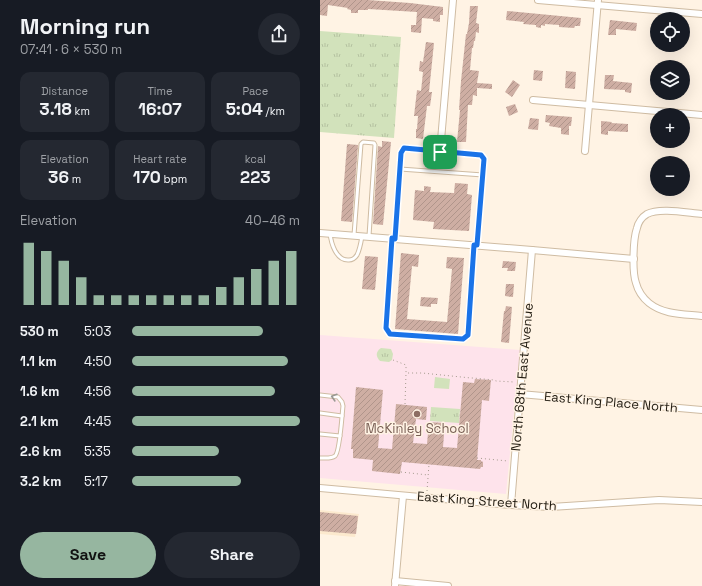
<!DOCTYPE html>
<meta charset="utf-8">
<style>
body{margin:0;font-family:"Space Grotesk",sans-serif;background:#242831;color:#f1f3f6;height:100vh;display:flex;flex-direction:column;font-size:15px;white-space:nowrap}
*{box-sizing:border-box;margin:0}
p{font-size:13px;color:#9ea1a6}
.icon{flex:none;width:22px;height:22px;fill:none;stroke:currentColor;stroke-width:2;stroke-linecap:round;stroke-linejoin:round}
.map{position:relative;flex:1;overflow:hidden}
.details{display:flex;flex-direction:column;background:#171b24;width:320px}
.details>*{flex:none}
.fabs{position:absolute;left:330px;top:12px;display:grid;gap:8px}
.fabs a{display:grid;place-items:center;width:40px;height:40px;border-radius:50%;background:#171b24;box-shadow:0 4px 16px #0002;font-size:20px}
.pin{position:absolute;display:grid;place-items:center;width:34px;height:34px;color:#fff;margin:-17px;border-radius:8px;box-shadow:0 2px 6px #0006}
.round{display:grid;place-items:center;flex:none;width:42px;height:42px;border-radius:21px;background:#242831}
.headline{display:flex;align-items:center;justify-content:space-between;height:68px;padding:0 20px}
h1{font-size:22px;font-weight:700;line-height:30px}
.figures{display:grid;grid-template-columns:repeat(3,1fr);gap:6px;height:68px;padding:4px 20px}
.figures div{display:grid;align-content:center;border-radius:10px;background:#242831;text-align:center}
.figures b{font-size:17px;font-weight:700}
.figures small{font-size:11px;font-weight:400}
.figures p{font-size:11px}
.chart{height:112px;padding:8px 20px}
.chart p{display:flex;justify-content:space-between}
.chart svg{width:100%;height:72px;margin-top:4px;stroke:#96b6a0;stroke-width:6}
.button{display:flex;gap:8px;margin-top:auto;padding:8px 20px}
.button a{flex:1;height:46px;border-radius:24px;background:#96b6a0;color:#111;font-size:16px;font-weight:700;line-height:46px;text-align:center}
.button a+a{background:#242831;color:#f1f3f6}
ul{padding:0 20px;list-style:none;font-size:13px}
li{display:grid;grid-template-columns:64px 48px 1fr;align-items:center;height:30px}
li i{height:10px;border-radius:5px;background:#96b6a0}
main{display:flex;flex:1;min-height:0}
.map>svg:first-child{display:block}
</style>
<main>
<section class="details">
<div class="headline"><div><h1>Morning run</h1><p>07:41 · 6 × 530 m</p></div><a class="round"><svg class="icon" aria-label="share" viewBox="0 0 24 24"><path d="M12 15V3M7 8l5-5 5 5M5 13v7h14v-7"/></svg></a></div>
<div class="figures">
<div><p>Distance</p><b>3.18<small> km</small></b></div>
<div><p>Time</p><b>16:07</b></div>
<div><p>Pace</p><b>5:04<small> /km</small></b></div>
</div>
<div class="figures">
<div><p>Elevation</p><b>36<small> m</small></b></div>
<div><p>Heart rate</p><b>170<small> bpm</small></b></div>
<div><p>kcal</p><b>223</b></div>
</div>
<div class="chart"><p><span>Elevation</span>40–46 m</p>
<svg viewBox="0 0 160 44" preserveAspectRatio="none"><path d="M5 44V6M15 44V11M25 44V17M35 44V27M45 44V38M55 44V38M65 44V38M75 44V38M85 44V38M95 44V38M105 44V38M115 44V33M125 44V27M135 44V22M145 44V17M155 44V11"/></svg>
</div>
<ul>
<li><b>530 m</b>5:03<i style="width:78%"></i></li>
<li><b>1.1 km</b>4:50<i style="width:93%"></i></li>
<li><b>1.6 km</b>4:56<i style="width:85%"></i></li>
<li><b>2.1 km</b>4:45<i style="width:100%"></i></li>
<li><b>2.6 km</b>5:35<i style="width:52%"></i></li>
<li><b>3.2 km</b>5:17<i style="width:65%"></i></li>
</ul>
<div class="button"><a>Save</a><a>Share</a></div>
</section>
<div class="map">
<svg width="382" height="586" viewBox="0 0 382 586">
<defs>
<pattern id="park-tufts" width="24" height="20" patternUnits="userSpaceOnUse"><rect width="24" height="20" fill="#d2e2bb"/><path d="M3 7l-1-3M5 7V3M7 7l1-3M15 17l-1-3M17 17v-4M19 17l1-3" fill="none" stroke="#b4c1a0"/></pattern>
<pattern id="building-hatch" width="6" height="6" patternUnits="userSpaceOnUse"><rect width="6" height="6" fill="#ceaea3"/><path d="M-1 1l2-2M0 6l6-6M5 7l2-2" fill="none" stroke="#b0958b"/></pattern>
</defs>
<rect width="100%" height="100%" fill="#fff3e4"/>
<!-- built -->
<path fill="#fce9ce" d="M0,510L39,514L35,537L0,534Z"/>
<!-- education -->
<path fill="#fee3eb" d="M0,335L200,350L186,494L0,478Z"/>
<!-- green -->
<path fill="#d2e2bb" d="M115,377L130,379L129,389L114,388Z"/>
<!-- park -->
<g fill="url(#park-tufts)">
<path d="M0,31L81,37L74,138L0,132Z"/>
<path d="M61,348L71,349L73,354L72,360L69,362L60,361C56,357 55,352 61,348Z"/>
<path d="M111,407L140,409L139,423L110,421Z"/>
</g>
<!-- building -->
<g fill="url(#building-hatch)">
<path d="M0,0H48L90,3L123,7V15H120V22L113,21V19L102,18L101,33L91,32V25H96L97,12L48,9V10H38V13H31V10L27,9L28,8L8,5L7,16L0,15Z"/>
<path d="M150,6H158L156,23L159,24V33L156,32L155,41H154L153,48H152L150,70L159,71L157,83L172,84V89L157,88V96L153,95L152,105H148L146,142H137L140,110H139L141,81L146,34H147L149,23Z"/>
<path d="M187,11L261,18L260,26H255L254,28L239,27V25L225,24V26L221,25V28L216,27V25L203,24L204,22L186,20Z"/>
<path d="M290,20L317,23L316,31L296,29V35H288Z"/>
<path d="M106,42L114,43L109,92H112L110,106H107L103,139L96,138V129H97L98,116H94L97,90L101,91L103,72L99,71L100,61L103,62Z"/>
<path d="M214,70L223,71L222,81L213,80Z"/>
<path d="M246,71L256,72L255,89L245,88Z"/>
<path d="M285,75H294L293,81L312,83L311,93L305,92V90L284,89Z"/>
<path d="M193,80L200,85L192,97L185,92Z"/>
<path d="M195,104L198,112L189,116L186,107Z"/>
<path d="M226,115L252,117L251,126H249V135L241,134V128L229,126L230,123L225,122Z"/>
<path d="M210,118L219,119L218,130L208,129Z"/>
<path d="M281,121L292,122L291,123L308,124V132L288,131V135L281,134Z"/>
<path d="M62,141L71,142L63,225L53,224L58,146L62,147Z"/>
<path d="M27,144L38,145L32,222L21,221Z"/>
<path d="M135,183L148,184L147,194L152,195L149,231L113,229L114,222L93,220L95,190L104,191V186L111,187L110,192L134,193Z"/>
<path d="M81,253L99,255L98,267L92,266L87,319L127,322L132,269L126,268L127,257L144,258L138,334L75,329Z"/>
<path d="M45,256L58,257L55,290L42,289Z"/>
<path d="M183,261L196,262L195,271H187L188,268H182Z"/>
<path d="M186,284H194L193,297L185,296Z"/>
<path d="M101,297L118,298L117,304H111V307L100,306Z"/>
<path d="M186,306L192,307L189,343L181,342L184,311H185Z"/>
<path d="M155,379L171,380L169,401L162,400L157,460H161V461L163,462V467H161L160,469L82,462L80,474L52,471L53,460L33,458V449H31L36,387L63,390L58,448L72,449L76,404L107,407L106,420L96,419L93,443L107,444L109,422L125,423L123,447L137,448L143,382L154,383Z"/>
<path d="M0,512L38,516L36,534L0,531Z"/>
</g>
<g fill="none" stroke-linecap="round" stroke-linejoin="round">
<!-- lane casing -->
<g stroke="#cfbca3" stroke-width="5">
<g id="lane">
<path d="M80,169L163,175"/>
<path d="M10,233C11,243 16,261 29,260C32,260 35,258 37,255C40,249 41,242 42,236"/>
<path d="M34,235L41,144L43,142L54,143L55,145L49,236"/>
<path d="M72,238L66,328L70,333L143,339L147,335L153,245"/>
<path d="M75,239L81,153L83,148L161,155L164,159L157,245"/>
<path d="M0,395L18,397L22,402L23,406C22,414 20,452 15,456C11,459 5,458 0,458"/>
<path d="M0,413L22,416"/>
<path d="M0,434L20,436"/>
</g>
</g>
<!-- street casing -->
<g stroke="#cfbca3" stroke-width="8">
<g id="street">
<path d="M218,0L382,14"/>
<path d="M213,100L382,115"/>
<path d="M265,151L278,0"/>
<path d="M120,152L133,0"/>
<path d="M382,214C368,213 340,207 327,214C322,217 318,223 317,228C313,239 312,272 316,283C318,291 323,298 329,303C344,315 364,314 382,316"/>
<path d="M0,233L212,250L314,259"/>
<path d="M200,394L382,410"/>
<path d="M0,488L191,505L231,507L339,500L382,502"/>
<path d="M191,505L200,394L212,250"/>
<path d="M75,581L128,586"/>
<path d="M75,586L83,496"/>
</g>
</g>
<!-- path -->
<g stroke="#a59b8e" stroke-width="1" stroke-dasharray="1 3" stroke-linecap="butt">
<path d="M73,360L86,365V373H102L151,378H153L174,380L176,381L194,382"/>
<path d="M85,404L86,373"/>
<path d="M157,458L188,461"/>
<path d="M81,472L108,475"/>
<path d="M107,491L109,464"/>
</g>
<!-- lane -->
<use href="#lane" stroke="#fff" stroke-width="3"/>
<!-- street -->
<use href="#street" stroke="#fff" stroke-width="6"/>
</g>
<!-- one-way arrows -->
<defs><path id="oneway-chevron" d="M-2-3.5L2.5 0L-2 3.5" fill="none" stroke-width="1.6" stroke-linecap="round" stroke-linejoin="round"/></defs>
<use stroke="#9a9893" href="#oneway-chevron" transform="translate(14 397) rotate(-163)"/>
<g fill="none" stroke-linecap="round" stroke-linejoin="round">
<!-- route casing -->
<g stroke="#fff" stroke-width="8">
<path id="route" d="M84,148L161,155L164,159L157,245H154L148,335L143,339L70,334L66,328L72,238L75,239L81,153Z"/>
</g>
<!-- route -->
<use href="#route" stroke="#1a73e8" stroke-width="5"/>
</g>
<!-- markers -->
<circle fill="#8d6e63" stroke="#fff3e4" stroke-width="1.5" cx="97" cy="414" r="4"/>
<g text-anchor="middle" dominant-baseline="central" stroke-width="3" stroke-linejoin="round" paint-order="stroke">
<!-- street labels -->
<g font-size="13" fill="#1f190f" stroke="#fff3e4">
<text transform="translate(202 377) rotate(-85)">North 68th East Avenue</text>
<text transform="translate(291 402) rotate(5)">East King Place North</text>
<text transform="translate(167 501) rotate(4)">East King Street North</text>
</g>
<!-- education labels -->
<g font-size="13" fill="#785e54" stroke="#fff3e4">
<text x="97" y="428">McKinley School</text>
</g>
</g>
</svg>
<div class="fabs">
<a><svg class="icon" aria-label="locate" viewBox="0 0 24 24"><circle cx="12" cy="12" r="6"/><path d="M12 2v4M12 18v4M2 12h4M18 12h4"/></svg></a>
<a><svg class="icon" aria-label="layers" viewBox="0 0 24 24"><path d="M12 4l9 5-9 5-9-5zM3 14l9 5 9-5"/></svg></a>
<a>+</a>
<a>−</a>
</div>
<div class="pin" style="left:120px;top:152px;background:#1e9e55"><svg class="icon" aria-label="arrive" viewBox="0 0 24 24"><path d="M6 21V4h12l-3 4 3 4H6"/></svg></div>
</div>
</main>
